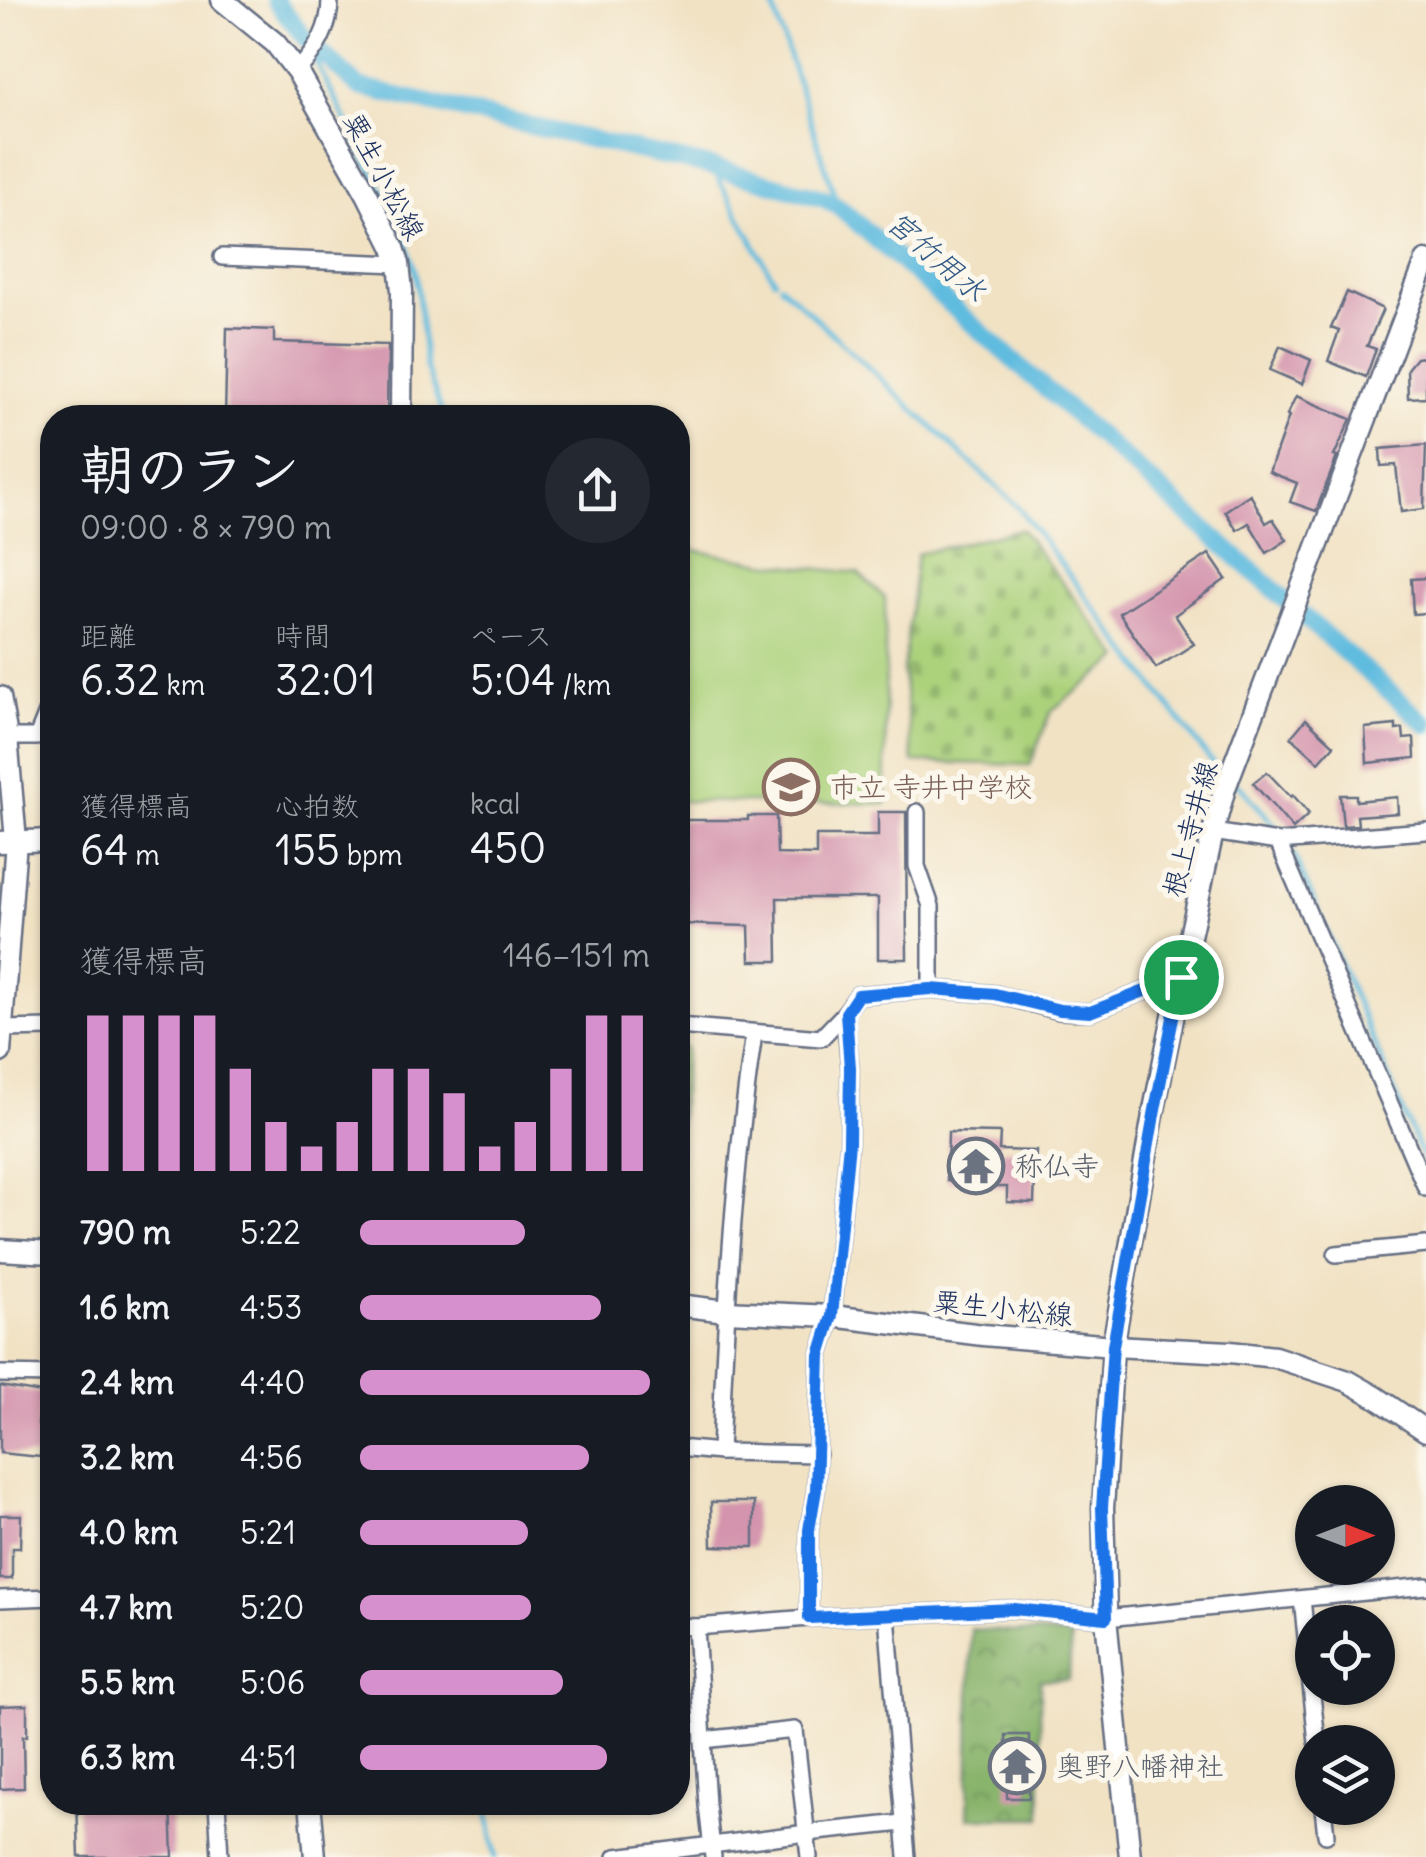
<!DOCTYPE html>
<html lang="ja">
<meta charset="utf-8">
<style>
body{margin:0;font-family:Delius,"Klee One",sans-serif;background:#242831;color:#f1f3f6;height:100vh;display:flex;flex-direction:column;font-size:38px;white-space:nowrap}
*{box-sizing:border-box;margin:0}
p{font-size:32px;color:#9ea1a6}
.icon{flex:none;width:55px;height:55px;fill:none;stroke:currentColor;stroke-width:2;stroke-linecap:round;stroke-linejoin:round}
.map{position:relative;flex:1;overflow:hidden}
.details{position:absolute;left:40px;top:405px;width:650px;height:1410px;display:flex;flex-direction:column;background:#171b24;border-radius:40px;box-shadow:0 2px 8px #0004}
.details>*{flex:none}
.needle{width:65px;rotate:90deg}
.tools{position:absolute;left:1295px;top:1485px;display:grid;gap:20px}
.tools a{display:grid;place-items:center;width:100px;height:100px;border-radius:50%;background:#171b24;box-shadow:0 2px 8px #0004;font-size:50px}
.pin{position:absolute;display:grid;place-items:center;width:85px;height:85px;color:#fff;margin:-42px;border:5px solid #fff;border-radius:50%;box-shadow:0 2px 10px #0007}
.round{display:grid;place-items:center;flex:none;width:105px;height:105px;border-radius:52px;background:#242831}
.summary{display:flex;align-items:center;justify-content:space-between;height:170px;padding:0 40px}
h1{font-size:55px;font-weight:600;line-height:75px}
.metrics{display:grid;grid-template-columns:repeat(3,1fr);gap:15px;height:170px;padding:10px 40px}
.metrics div{display:grid;align-content:center}
.metrics b{font-size:42px;font-weight:600}
.metrics small{font-size:28px;font-weight:400}
.metrics p{font-size:28px}
.chart{height:280px;padding:20px 40px}
.chart p{display:flex;justify-content:space-between}
.chart svg{width:100%;height:180px;margin-top:10px;stroke:#d690ce;stroke-width:6}
ul{padding:0 40px;list-style:none;font-size:32px}
li{display:grid;grid-template-columns:160px 120px 1fr;align-items:center;height:75px}
li i{height:25px;border-radius:12px;background:#d690ce}
.map>svg:first-child{display:block}
</style>
<div class="map">
<svg width="1426" height="1857" viewBox="0 0 1426 1857">
<defs>
<pattern id="forest-crowns" width="20" height="18" patternUnits="userSpaceOnUse" patternTransform="scale(2.5)"><rect width="20" height="18" fill="#89b46c"/><path d="M2 6a3 3 0 1 1 6 0M12 15a3 3 0 1 1 6 0" fill="none" stroke="#6f935c"/></pattern>
<pattern id="cemetery-stones" width="16" height="16" patternUnits="userSpaceOnUse" patternTransform="scale(2.5)"><rect width="16" height="16" fill="#acd27c"/><path d="M2 7V4a2 2 0 0 1 4 0v3zM10 15v-3a2 2 0 0 1 4 0v3z" fill="#93b56e"/></pattern>
<pattern id="park-crowns" width="20" height="18" patternUnits="userSpaceOnUse" patternTransform="scale(2.5)"><rect width="20" height="18" fill="#acd27c"/><path d="M2 6a3 3 0 1 1 6 0M12 15a3 3 0 1 1 6 0" fill="none" stroke="#93b56e"/></pattern>
</defs>
<rect width="100%" height="100%" fill="#fbf7ec"/>
<filter id="ink" filterUnits="userSpaceOnUse"><feTurbulence type="fractalNoise" baseFrequency=".01" numOctaves="2"/><feDisplacementMap in="SourceGraphic" scale="20" xChannelSelector="R" yChannelSelector="G"/><feConvolveMatrix kernelMatrix="1 2 1 2 8 2 1 2 1" color-interpolation-filters="sRGB"/></filter>
<filter id="wash" filterUnits="userSpaceOnUse"><feTurbulence type="fractalNoise" baseFrequency=".0048" numOctaves="4" result="noise"/><feDisplacementMap in="SourceGraphic" scale="40" xChannelSelector="R" yChannelSelector="G"/><feGaussianBlur stdDeviation="2.25" result="paint"/><feColorMatrix in="noise" values="0 0 0 0 0 0 0 0 0 0 0 0 0 0 0 0 0 1.4 0 .05"/><feComposite in="paint" operator="in"/></filter>
<g filter="url(#wash)">
<rect width="100%" height="100%" fill="#f1e2c4"/>
<!-- forest -->
<path fill="url(#forest-crowns)" stroke="#527265" stroke-width="2.5" d="M971,1629L1071,1635L1069,1679L1040,1680L1041,1818H968Z"/>
<!-- cemetery -->
<path fill="url(#cemetery-stones)" stroke="#64806d" stroke-width="2.5" d="M1021,529L1120,658L1051,711L1030,765L913,762L903,673L917,554Z"/>
<!-- park -->
<path fill="url(#park-crowns)" stroke="#64806d" stroke-width="2.5" d="M678,1047L686,1048L678,1144Z"/>
<!-- pitch -->
<path fill="#acd27c" stroke="#64806d" stroke-width="2.5" d="M678,547L764,563L858,573L885,598L886,804L678,801Z"/>
<g fill="none" stroke-linecap="round" stroke-linejoin="round">
<!-- stream -->
<g stroke="#61bcdf" stroke-width="5">
<path d="M771,0L838,206"/>
<path d="M303,36L309,48"/>
<path d="M314,58L372,172L402,224L416,275L426,367L444,418"/>
<path d="M712,167L774,280"/>
<path d="M780,285L1017,506L1220,773L1225,776"/>
<path d="M1234,782L1241,787L1283,835"/>
<path d="M1294,855L1426,1166"/>
<path d="M486,1802L495,1857"/>
</g>
<!-- canal -->
<path stroke="#61bcdf" stroke-width="18" d="M275,0L303,36L359,87L712,167L822,198L838,206L1426,724"/>
</g>
<g id="blocks">
<!-- building -->
<g fill="#d494ad">
<path d="M1347,292L1383,309L1367,346L1376,349L1366,377L1328,361L1339,331L1331,328Z"/>
<path d="M227,328L274,330V342L388,345L387,418H225Z"/>
<path d="M1280,346L1311,360L1302,384L1270,370Z"/>
<path d="M1426,357V397L1408,398L1407,369L1416,358Z"/>
<path d="M1296,396L1351,419L1334,456L1337,457L1316,511L1290,502L1297,483L1269,472L1289,416L1287,415Z"/>
<path d="M1426,445L1424,509L1401,512L1396,465L1381,466L1380,449Z"/>
<path d="M1250,494L1266,523L1273,519L1287,540L1267,553L1249,523L1237,530L1225,511Z"/>
<path d="M1209,554L1226,579L1175,615L1194,644L1156,668L1119,613Z"/>
<path d="M1426,578V613L1413,614L1411,579Z"/>
<path d="M1306,719L1334,745L1319,762L1291,737Z"/>
<path d="M1396,725V730L1403,729L1404,739L1414,738L1415,758L1367,763L1365,728Z"/>
<path d="M1267,772L1291,797L1293,795L1309,814L1293,829L1253,783Z"/>
<path d="M1340,795H1356V801L1397,797L1398,813L1357,816L1358,825L1343,826Z"/>
<path d="M878,812H906L907,959H878V898H777L778,961H750L749,926L678,924V820H748V816H776L777,854L816,855V836H878Z"/>
<path d="M948,1132L1000,1133L999,1150L1036,1151L1034,1203L1007,1202V1187H963V1182L947,1181Z"/>
<path d="M0,1386L42,1393L38,1425L43,1430L40,1457L0,1453Z"/>
<path d="M711,1502H754V1547L712,1546Z"/>
<path d="M0,1515H21L20,1548H12V1579H0Z"/>
<path d="M27,1705V1736H23L24,1788L0,1789V1706Z"/>
<path d="M1006,1735H1029V1798H1007Z"/>
<path d="M77,1802H171L173,1857H79Z"/>
</g>
</g>
</g>
<g filter="url(#ink)">
<use href="#blocks" fill-opacity="0" stroke="#666e82" stroke-width="2.5"/>
<g fill="none" stroke-linecap="round" stroke-linejoin="round">
<!-- street casing -->
<g stroke="#666e82" stroke-width="20">
<g id="street">
<path d="M297,71C317,50 330,28 330,0"/>
<path d="M222,257L399,264"/>
<path d="M7,737H37L52,700"/>
<path d="M917,812V866L931,906V989"/>
<path d="M1213,832L1278,842L1426,831"/>
<path d="M1278,842L1426,1188"/>
<path d="M678,1026L821,1038L845,1013L858,995L931,989L995,994L1060,1011L1090,1012L1181,977"/>
<path d="M2,1029L52,1028"/>
<path d="M1336,1254L1426,1245"/>
<path d="M0,1374L52,1375"/>
<path d="M678,1448L720,1452L818,1454"/>
<path d="M720,1452C726,1312 733,1172 754,1034"/>
<path d="M0,1599L52,1597"/>
<path d="M1302,1599L1317,1742"/>
<path d="M887,1615L907,1857"/>
<path d="M809,1618V1530L816,1490L820,1355L832,1316L849,1143L850,1068L845,1013"/>
<path d="M678,1626L696,1627L809,1618L1014,1609L1106,1618L1426,1586"/>
<path d="M696,1627L707,1805L713,1857"/>
<path d="M703,1740L795,1730L809,1857"/>
<path d="M217,1802L220,1857"/>
<path d="M1323,1808L1326,1835"/>
<path d="M616,1857L807,1833L903,1823"/>
</g>
</g>
<!-- secondary casing -->
<g stroke="#666e82" stroke-width="25">
<g id="secondary">
<path d="M222,0L275,43L297,71L367,194L394,248L399,264L402,291L401,418"/>
<path d="M0,697L7,737L16,841L0,1052"/>
<path d="M0,842L52,840"/>
<path d="M0,1250L52,1253"/>
<path d="M678,1305L726,1311L832,1316L983,1335L1113,1346L1230,1352L1275,1357L1348,1381L1376,1397L1426,1431"/>
<path d="M310,1802L315,1857"/>
<path d="M1130,1857L1106,1618L1103,1508L1113,1346L1153,1115L1181,977L1213,832L1225,788L1426,261"/>
</g>
</g>
<!-- street -->
<use href="#street" stroke="#fff" stroke-width="15"/>
<!-- secondary -->
<use href="#secondary" stroke="#fff" stroke-width="20"/>
</g>
</g>
<g fill="none" stroke-linecap="round" stroke-linejoin="round" filter="url(#ink)">
<!-- route casing -->
<g stroke="#fff" stroke-width="20">
<path id="route" d="M1181,977L1154,1115L1113,1346L1102,1508L1106,1618L1014,1609L809,1618V1530L816,1490L820,1355L832,1316L849,1143L850,1068L846,1013L858,995L931,989L995,994L1060,1010L1090,1012Z"/>
</g>
<!-- route -->
<use href="#route" stroke="#1a73e8" stroke-width="12"/>
</g>
<!-- icons -->
<defs>
<g id="school-ring" transform="scale(2.875)"><circle r="9.5" fill="#fbf7ec" stroke="#8d6e63" stroke-width="1.5"/><path d="M0-5L7-2L0 1L-7-2ZM-4 1L0 2.5L4 1V4Q0 6-4 4Z" fill="#8d6e63"/></g>
<g id="temple-ring" transform="scale(2.875)"><circle r="9.5" fill="#fbf7ec" stroke="#6b7280" stroke-width="1.5"/><path d="M0-6L5-2H3V0L6.5 2.5H4V6H1.5V3h-3V6H-4V2.5H-6.5L-3 0V-2H-5Z" fill="#6b7280"/></g>
</defs>
<g fill-rule="evenodd">
<use href="#school-ring" x="791" y="787"/>
<use href="#temple-ring" x="976" y="1166"/>
<use href="#temple-ring" x="1017" y="1766"/>
</g>
<g text-anchor="middle" dominant-baseline="central" stroke-width="10" stroke-linejoin="round" paint-order="stroke">
<!-- street labels -->
<g font-size="28" fill="#1b2f5e" stroke="#fbf7ec">
<text transform="translate(384 176) rotate(62)">粟生小松線</text>
<text transform="translate(1190 829) rotate(-75)">根上寺井線</text>
<text transform="translate(1003 1308) rotate(6)">粟生小松線</text>
</g>
<!-- education labels -->
<g font-size="28" fill="#785e54" stroke="#fbf7ec" text-anchor="start">
<text x="830" y="787">市立 寺井中学校</text>
</g>
<!-- worship labels -->
<g font-size="28" fill="#5b616d" stroke="#fbf7ec" text-anchor="start">
<text x="1015" y="1166">称仏寺</text>
<text x="1056" y="1766">奥野八幡神社</text>
</g>
<!-- water labels -->
<g font-size="30" font-style="italic" fill="#305985" stroke="#fbf7ec">
<text transform="translate(937 256) rotate(41)">宮竹用水</text>
</g>
</g>
</svg>
<div class="tools">
<a><svg class="needle" viewBox="-14 -14 28 28"><path d="M0-13l5 13h-10z" fill="#e53935"/><path d="M0 13l5-13h-10z" fill="#9ea1a6"/></svg></a>
<a><svg class="icon" aria-label="locate" viewBox="0 0 24 24"><circle cx="12" cy="12" r="6"/><path d="M12 2v4M12 18v4M2 12h4M18 12h4"/></svg></a>
<a><svg class="icon" aria-label="layers" viewBox="0 0 24 24"><path d="M12 4l9 5-9 5-9-5zM3 14l9 5 9-5"/></svg></a>
</div>
<div class="pin" style="left:1181px;top:977px;background:#1e9e55"><svg class="icon" aria-label="arrive" viewBox="0 0 24 24"><path d="M6 21V4h12l-3 4 3 4H6"/></svg></div>
<section class="details">
<div class="summary"><div><h1>朝のラン</h1><p>09:00 · 8 × 790 m</p></div><a class="round"><svg class="icon" aria-label="share" viewBox="0 0 24 24"><path d="M12 15V3M7 8l5-5 5 5M5 13v7h14v-7"/></svg></a></div>
<div class="metrics">
<div><p>距離</p><b>6.32<small> km</small></b></div>
<div><p>時間</p><b>32:01</b></div>
<div><p>ペース</p><b>5:04<small> /km</small></b></div>
</div>
<div class="metrics">
<div><p>獲得標高</p><b>64<small> m</small></b></div>
<div><p>心拍数</p><b>155<small> bpm</small></b></div>
<div><p>kcal</p><b>450</b></div>
</div>
<div class="chart"><p><span>獲得標高</span>146–151 m</p>
<svg viewBox="0 0 160 44" preserveAspectRatio="none"><path d="M5 44V6M15 44V6M25 44V6M35 44V6M45 44V19M55 44V32M65 44V38M75 44V32M85 44V19M95 44V19M105 44V25M115 44V38M125 44V32M135 44V19M145 44V6M155 44V6"/></svg>
</div>
<ul>
<li><b>790 m</b>5:22<i style="width:57%"></i></li>
<li><b>1.6 km</b>4:53<i style="width:83%"></i></li>
<li><b>2.4 km</b>4:40<i style="width:100%"></i></li>
<li><b>3.2 km</b>4:56<i style="width:79%"></i></li>
<li><b>4.0 km</b>5:21<i style="width:58%"></i></li>
<li><b>4.7 km</b>5:20<i style="width:59%"></i></li>
<li><b>5.5 km</b>5:06<i style="width:70%"></i></li>
<li><b>6.3 km</b>4:51<i style="width:85%"></i></li>
</ul>
</section>
</div>
